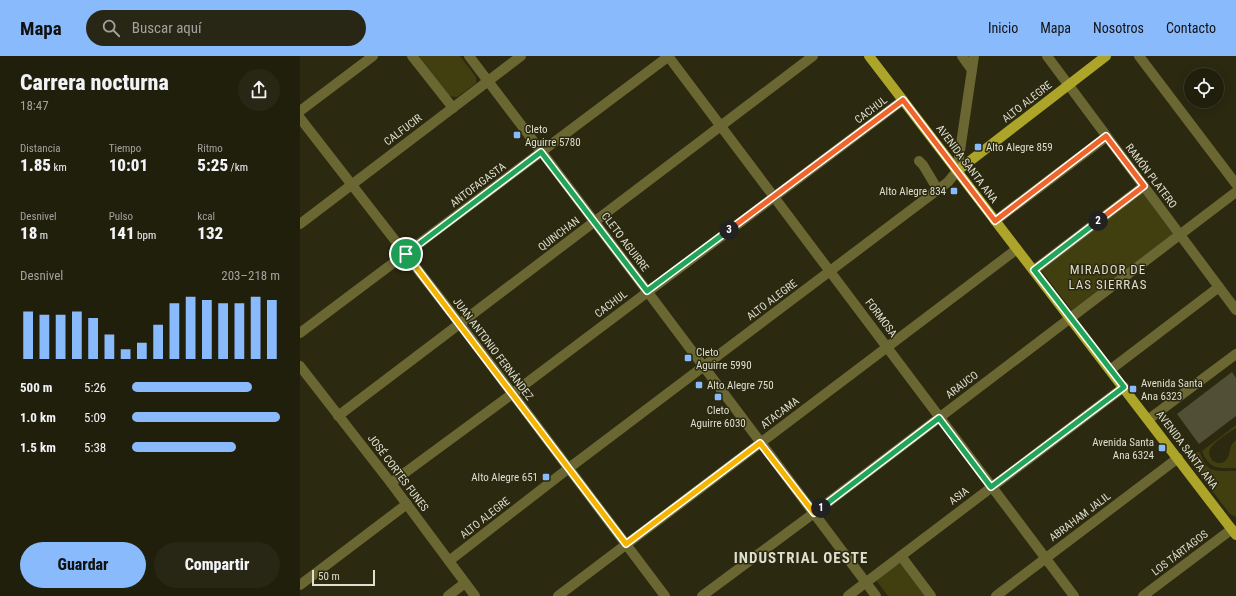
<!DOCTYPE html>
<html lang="es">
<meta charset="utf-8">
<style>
body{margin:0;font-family:"Roboto Condensed",sans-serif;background:#282715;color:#f1f3f6;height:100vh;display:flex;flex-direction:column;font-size:15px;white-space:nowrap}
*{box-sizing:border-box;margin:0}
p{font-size:13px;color:#a2a29d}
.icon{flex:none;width:22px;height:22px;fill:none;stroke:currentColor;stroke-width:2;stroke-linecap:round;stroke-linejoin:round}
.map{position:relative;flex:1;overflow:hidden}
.sheet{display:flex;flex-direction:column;background:#201f0c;width:300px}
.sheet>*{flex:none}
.controls{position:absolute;left:884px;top:12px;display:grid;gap:8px}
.controls a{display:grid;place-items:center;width:40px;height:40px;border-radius:50%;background:#201f0c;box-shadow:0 2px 10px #0003,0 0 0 1px #3d3d2d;font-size:20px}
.scale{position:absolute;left:12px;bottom:10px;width:63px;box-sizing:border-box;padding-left:4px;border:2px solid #dfdfd0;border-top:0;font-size:11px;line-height:14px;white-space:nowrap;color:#dfdfd0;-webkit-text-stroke:3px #2b2910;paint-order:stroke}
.pin{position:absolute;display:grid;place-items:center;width:34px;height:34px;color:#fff;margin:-17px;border:2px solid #fff;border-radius:50%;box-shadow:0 1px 4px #0007}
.km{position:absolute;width:20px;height:20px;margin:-10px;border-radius:50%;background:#222;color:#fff;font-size:11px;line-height:20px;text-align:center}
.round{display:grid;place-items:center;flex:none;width:42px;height:42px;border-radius:21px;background:#282715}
.head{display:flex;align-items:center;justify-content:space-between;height:68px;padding:0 20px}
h1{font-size:22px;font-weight:800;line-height:30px}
.metrics{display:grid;grid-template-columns:repeat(3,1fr);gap:6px;height:68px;padding:4px 20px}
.metrics div{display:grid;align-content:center}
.metrics b{font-size:17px;font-weight:800}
.metrics small{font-size:11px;font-weight:400}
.metrics p{font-size:11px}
.chart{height:112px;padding:8px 20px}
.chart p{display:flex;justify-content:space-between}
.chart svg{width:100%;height:72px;margin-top:4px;stroke:#89bafc;stroke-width:6}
.cta{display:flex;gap:8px;margin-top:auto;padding:8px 20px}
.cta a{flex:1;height:46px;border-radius:24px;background:#89bafc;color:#111;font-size:16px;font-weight:800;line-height:46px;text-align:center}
.cta a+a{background:#282715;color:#f1f3f6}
ul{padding:0 20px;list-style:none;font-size:13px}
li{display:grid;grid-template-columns:64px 48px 1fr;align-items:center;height:30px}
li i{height:10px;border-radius:5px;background:#89bafc}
header{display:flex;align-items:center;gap:24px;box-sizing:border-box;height:56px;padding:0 20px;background:#89bafc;color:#111}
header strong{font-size:19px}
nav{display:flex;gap:22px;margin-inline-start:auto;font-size:14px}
.search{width:280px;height:36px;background:#282715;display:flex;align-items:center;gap:10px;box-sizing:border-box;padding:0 14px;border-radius:22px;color:#a2a29d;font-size:15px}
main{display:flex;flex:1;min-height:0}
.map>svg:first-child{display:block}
</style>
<header>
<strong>Mapa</strong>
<div class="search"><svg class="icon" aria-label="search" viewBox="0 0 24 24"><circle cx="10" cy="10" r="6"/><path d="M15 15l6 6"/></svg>Buscar aquí</div>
<nav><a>Inicio</a><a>Mapa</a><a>Nosotros</a><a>Contacto</a></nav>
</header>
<main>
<section class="sheet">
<div class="head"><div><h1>Carrera nocturna</h1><p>18:47</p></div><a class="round"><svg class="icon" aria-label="share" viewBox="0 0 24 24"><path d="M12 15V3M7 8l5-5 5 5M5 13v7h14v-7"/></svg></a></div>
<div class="metrics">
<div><p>Distancia</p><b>1.85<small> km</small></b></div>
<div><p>Tiempo</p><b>10:01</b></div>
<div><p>Ritmo</p><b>5:25<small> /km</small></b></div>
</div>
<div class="metrics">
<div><p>Desnivel</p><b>18<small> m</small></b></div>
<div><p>Pulso</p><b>141<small> bpm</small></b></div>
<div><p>kcal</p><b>132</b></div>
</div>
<div class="chart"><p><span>Desnivel</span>203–218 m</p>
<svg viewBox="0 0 160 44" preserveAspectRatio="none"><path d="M5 44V15M15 44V17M25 44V17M35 44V15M45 44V19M55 44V29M65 44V38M75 44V34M85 44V23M95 44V10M105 44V6M115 44V8M125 44V10M135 44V10M145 44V6M155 44V8"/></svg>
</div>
<ul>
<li><b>500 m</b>5:26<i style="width:81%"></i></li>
<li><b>1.0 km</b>5:09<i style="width:100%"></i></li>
<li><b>1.5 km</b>5:38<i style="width:70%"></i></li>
</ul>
<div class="cta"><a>Guardar</a><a>Compartir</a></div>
</section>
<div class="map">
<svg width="936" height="540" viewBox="0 0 936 540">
<rect width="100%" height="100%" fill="#2b2910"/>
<!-- green -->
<g fill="#413e10">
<path d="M118,0H160L176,21V27L157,41L149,40Z"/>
<path d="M842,136L874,179L773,256L740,213Z"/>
<path d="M936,369V372C928,377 917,384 911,391C905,400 916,412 925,405C932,400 927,391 936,384V412C917,412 910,414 902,395Z"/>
<path d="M892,396H900C906,418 917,415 936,415V461L930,458L886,401Z"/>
<path d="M601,506L626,540H588L576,524Z"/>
</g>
<!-- building -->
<path fill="#515036" d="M932,316L936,322V360L899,388L877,358Z"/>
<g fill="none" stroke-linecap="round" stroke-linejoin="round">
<!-- minor -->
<g stroke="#6a6733" stroke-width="10">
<path d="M112,0L153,52"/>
<path d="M169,0L347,235L576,540"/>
<path d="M368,0L774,540"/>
<path d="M662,0L672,14"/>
<path d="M747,0L936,254"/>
<path d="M839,0L936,128"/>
<path d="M0,55L73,0"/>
<path d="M0,62L160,268L365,540"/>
<path d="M619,105L623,109L638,134"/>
<path d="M695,165L806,81"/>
<path d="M0,168L221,0"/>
<path d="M734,214L844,130"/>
<path d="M0,277L369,0"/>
<path d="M0,310L91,427L175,540"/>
<path d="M810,314L919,231"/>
<path d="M38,360L513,0"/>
<path d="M849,363L936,298"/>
<path d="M91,427L212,338L603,44"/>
<path d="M601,500L631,540"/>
<path d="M149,505L269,412L648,126L657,115L674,0"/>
<path d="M0,529L107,448"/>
<path d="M148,540L165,527"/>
<path d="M258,540L717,193"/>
<path d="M402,540L514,457L936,136"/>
<path d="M548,540L824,331"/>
<path d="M696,540L878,402"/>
<path d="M843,540L932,473"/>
</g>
<!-- major -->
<g stroke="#aca52a" stroke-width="10">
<path d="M569,0L936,479"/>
<path d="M657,115L806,0"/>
</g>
</g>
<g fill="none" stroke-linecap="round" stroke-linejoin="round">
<!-- split-1 casing -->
<g stroke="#fff" stroke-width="8">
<path id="split-1" d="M106,198L326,488L460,387L514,457L521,452"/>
</g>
<!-- split-2 casing -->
<g stroke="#fff" stroke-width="8">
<path id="split-2" d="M521,452L639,362L691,431L824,331L734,214L798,165"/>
</g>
<!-- split-3 casing -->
<g stroke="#fff" stroke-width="8">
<path id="split-3" d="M429,174L603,44L695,165L806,80L844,130L798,165"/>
</g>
<!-- split-4 casing -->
<g stroke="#fff" stroke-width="8">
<path id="split-4" d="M106,198L241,96L347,235L429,174"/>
</g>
<!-- split-1 -->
<use href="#split-1" stroke="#f5b400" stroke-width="5"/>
<!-- split-2 -->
<use href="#split-2" stroke="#22a559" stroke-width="5"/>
<!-- split-3 -->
<use href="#split-3" stroke="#f0652b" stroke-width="5"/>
<!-- split-4 -->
<use href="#split-4" stroke="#22a559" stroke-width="5"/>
</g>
<!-- markers -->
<g fill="#89bafc" stroke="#2b2910" stroke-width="1.5">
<rect x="213" y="75" width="8" height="8" rx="2"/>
<rect x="674" y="87" width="8" height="8" rx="2"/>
<rect x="650" y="131" width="8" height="8" rx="2"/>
<rect x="384" y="298" width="8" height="8" rx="2"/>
<rect x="395" y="325" width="8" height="8" rx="2"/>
<rect x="829" y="329" width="8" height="8" rx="2"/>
<rect x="414" y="337" width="8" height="8" rx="2"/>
<rect x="858" y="388" width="8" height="8" rx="2"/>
<rect x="242" y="417" width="8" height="8" rx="2"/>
</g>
<g text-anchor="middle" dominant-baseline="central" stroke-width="3" stroke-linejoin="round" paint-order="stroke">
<!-- street labels -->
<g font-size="11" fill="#dfdfd0" stroke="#2b2910">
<text transform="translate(727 46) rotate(-38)">ALTO ALEGRE</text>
<text transform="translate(571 54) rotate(-37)">CACHUL</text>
<text transform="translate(103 74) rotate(-37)">CALFUCIR</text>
<text transform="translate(667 108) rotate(53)">AVENIDA SANTA ANA</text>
<text transform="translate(851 120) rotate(53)">RAMÓN PLATERO</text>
<text transform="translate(178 129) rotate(-37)">ANTOFAGASTA</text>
<text transform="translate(259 178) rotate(-37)">QUINCHAN</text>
<text transform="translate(325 186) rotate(53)">CLETO AGUIRRE</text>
<text transform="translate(472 244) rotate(-37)">ALTO ALEGRE</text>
<text transform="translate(311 248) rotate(-37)">CACHUL</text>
<text transform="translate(581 262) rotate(53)">FORMOSA</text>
<text transform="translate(193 293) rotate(53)">JUAN ANTONIO FERNÁNDEZ</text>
<text transform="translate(662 329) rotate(-37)">ARAUCO</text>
<text transform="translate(480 357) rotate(-37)">ATACAMA</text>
<text transform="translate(887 394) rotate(53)">AVENIDA SANTA ANA</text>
<text transform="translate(98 417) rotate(53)">JOSÉ CORTES FUNES</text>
<text transform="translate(659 440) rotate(-37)">ASIA</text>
<text transform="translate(780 461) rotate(-37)">ABRAHAM JALIL</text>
<text transform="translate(185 462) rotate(-38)">ALTO ALEGRE</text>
<text transform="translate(880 497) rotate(-37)">LOS TÁRTAGOS</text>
</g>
<!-- poi labels -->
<g font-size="11" fill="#dfdfd0" stroke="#2b2910" text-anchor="start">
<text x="225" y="73">Cleto<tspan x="225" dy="13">Aguirre 5780</tspan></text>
<text x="686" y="91">Alto Alegre 859</text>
<text x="646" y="135" text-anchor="end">Alto Alegre 834</text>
<text x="396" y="296">Cleto<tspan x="396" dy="13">Aguirre 5990</tspan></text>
<text x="841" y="327">Avenida Santa<tspan x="841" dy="13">Ana 6323</tspan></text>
<text x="407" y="329">Alto Alegre 750</text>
<text x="418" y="354" text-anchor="middle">Cleto<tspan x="418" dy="13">Aguirre 6030</tspan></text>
<text x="854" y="386" text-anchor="end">Avenida Santa<tspan x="854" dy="13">Ana 6324</tspan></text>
<text x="238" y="421" text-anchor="end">Alto Alegre 651</text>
</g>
<!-- quarter labels -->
<g font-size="13" letter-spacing="1" fill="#dfdfd0" stroke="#2b2910">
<text x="808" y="213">MIRADOR DE<tspan x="808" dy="15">LAS SIERRAS</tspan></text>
</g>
<!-- district labels -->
<g font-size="15" font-weight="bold" letter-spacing="1" fill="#dfdfd0" stroke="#2b2910">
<text x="501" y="502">INDUSTRIAL OESTE</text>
</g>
</g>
</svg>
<div class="controls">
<a><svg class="icon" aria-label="locate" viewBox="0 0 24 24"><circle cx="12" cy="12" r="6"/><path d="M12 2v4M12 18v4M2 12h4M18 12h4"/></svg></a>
</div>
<div class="scale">50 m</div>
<div class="pin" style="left:106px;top:198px;background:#1e9e55"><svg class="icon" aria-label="arrive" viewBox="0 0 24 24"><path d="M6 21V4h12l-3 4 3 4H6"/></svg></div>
<b class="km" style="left:521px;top:452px">1</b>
<b class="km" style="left:798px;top:165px">2</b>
<b class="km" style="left:429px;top:174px">3</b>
</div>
</main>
